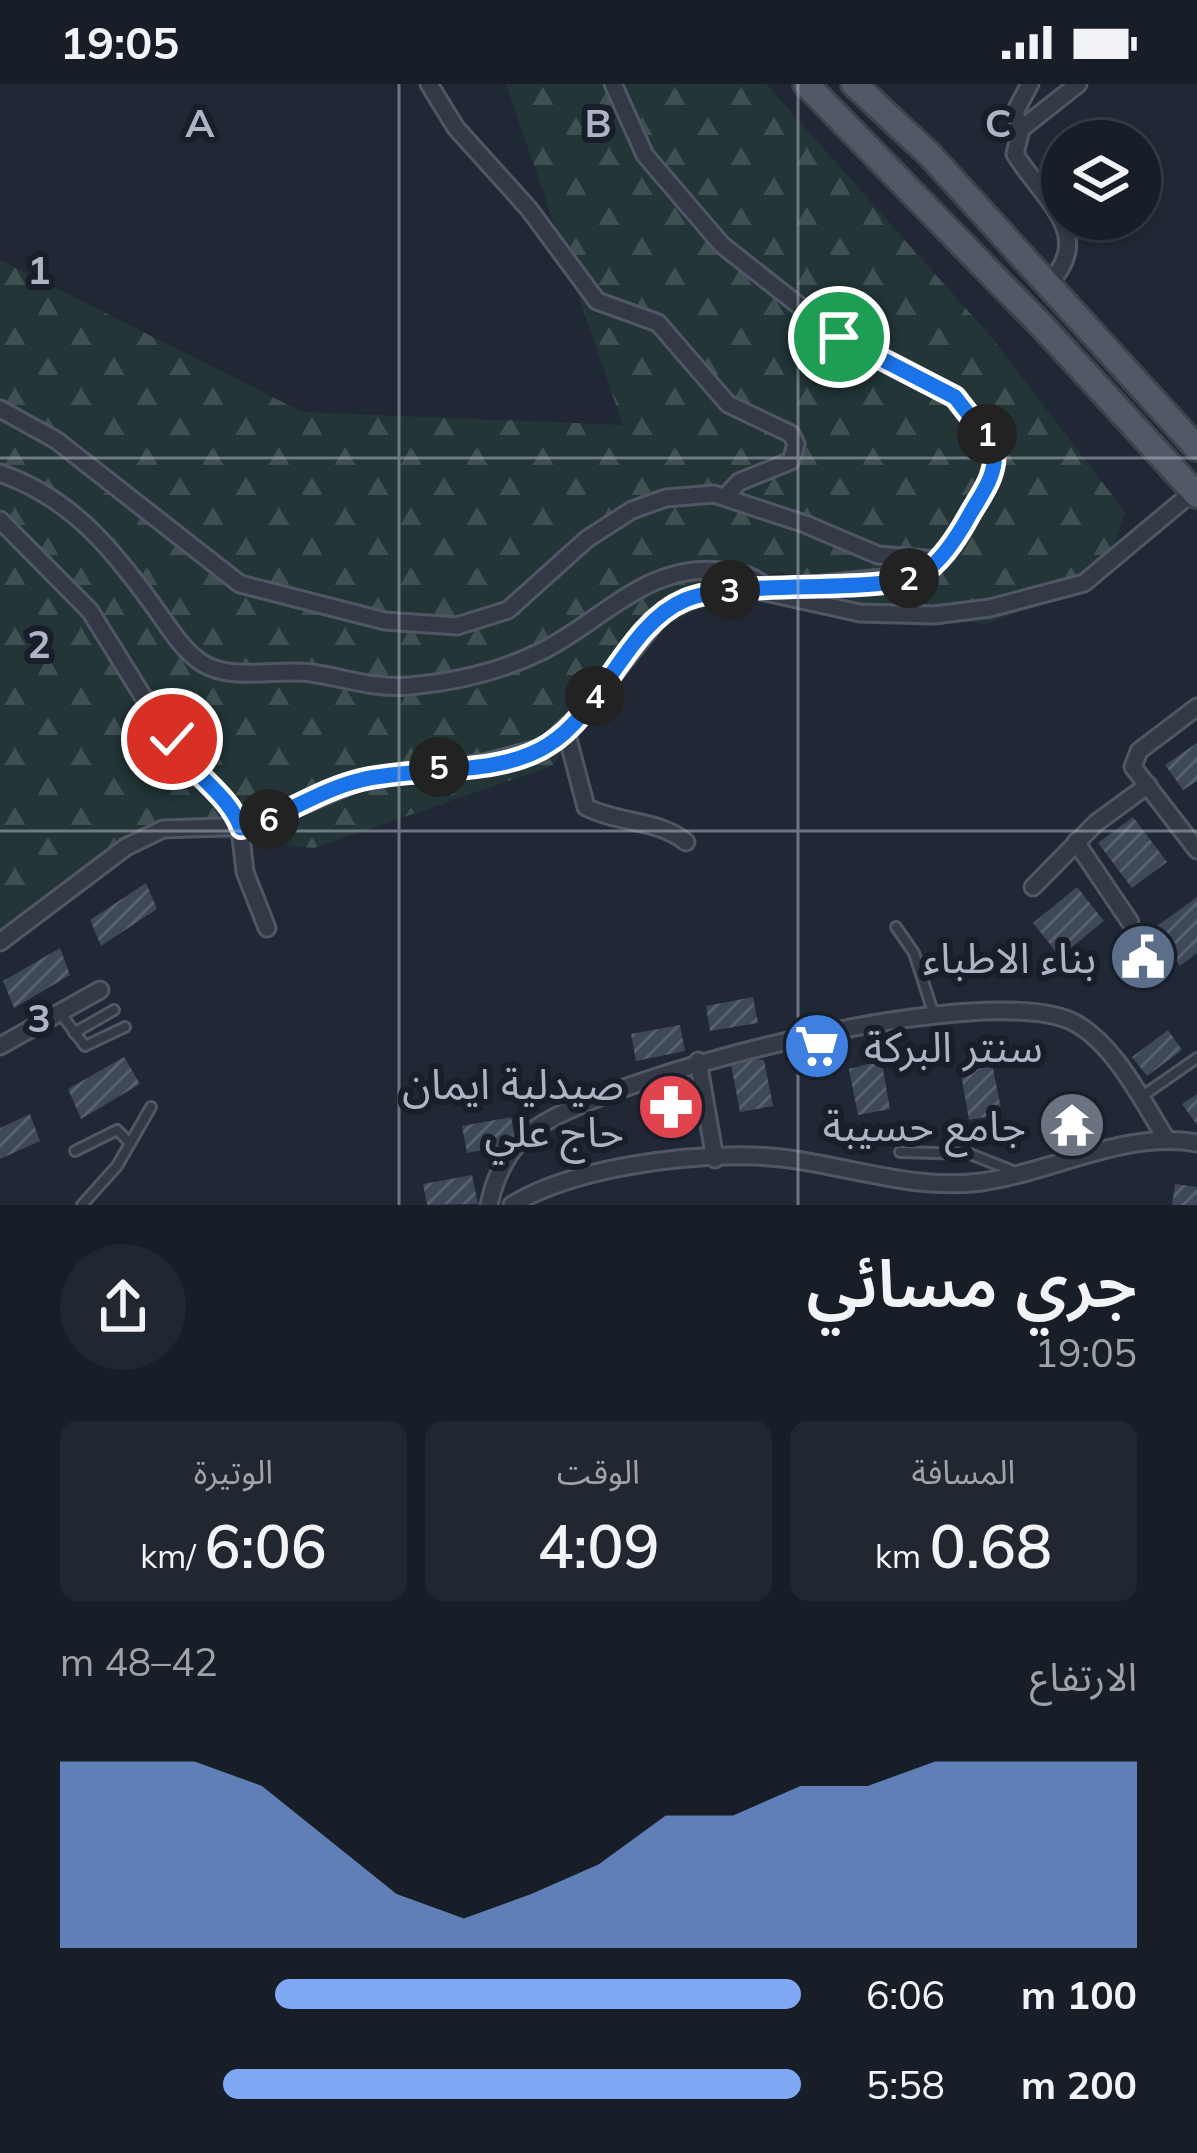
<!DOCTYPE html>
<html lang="ar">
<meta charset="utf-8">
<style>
body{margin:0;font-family:Mulish,"Noto Sans Arabic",sans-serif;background:#212730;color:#f1f3f6;direction:rtl;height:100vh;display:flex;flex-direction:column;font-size:45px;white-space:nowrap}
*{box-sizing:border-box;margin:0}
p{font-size:39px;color:#9fa2a8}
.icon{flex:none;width:66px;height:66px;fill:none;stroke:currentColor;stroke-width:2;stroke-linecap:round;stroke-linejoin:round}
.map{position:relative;height:1121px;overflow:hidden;direction:ltr}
.side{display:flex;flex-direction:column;background:#181e28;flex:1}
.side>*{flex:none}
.fabs{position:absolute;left:1041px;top:36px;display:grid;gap:24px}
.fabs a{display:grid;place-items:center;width:120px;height:120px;border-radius:50%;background:#181e28;box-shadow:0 3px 9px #0004,0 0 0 3px #363c45;font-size:60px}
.pin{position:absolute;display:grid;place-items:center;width:102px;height:102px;color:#fff;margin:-51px;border:6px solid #fff;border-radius:50%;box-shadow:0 3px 12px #0007}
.km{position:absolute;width:60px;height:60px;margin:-30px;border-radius:50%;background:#222;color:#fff;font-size:33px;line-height:60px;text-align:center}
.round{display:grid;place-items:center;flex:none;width:126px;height:126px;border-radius:63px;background:#212730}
.overview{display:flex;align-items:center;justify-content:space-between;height:204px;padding:0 60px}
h1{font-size:66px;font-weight:600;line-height:90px}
.stats{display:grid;grid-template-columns:repeat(3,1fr);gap:18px;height:204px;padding:12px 60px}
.stats div{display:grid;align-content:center;border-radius:18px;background:#212730;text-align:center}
.stats b{font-size:60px;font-weight:600}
.stats small{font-size:33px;font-weight:400}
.stats p{font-size:33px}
.chart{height:336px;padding:24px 60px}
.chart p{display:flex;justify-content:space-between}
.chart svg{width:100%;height:216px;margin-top:12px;fill:#80a8f4;opacity:.7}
ul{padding:0 60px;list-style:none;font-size:39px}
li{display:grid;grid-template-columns:192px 144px 1fr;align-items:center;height:90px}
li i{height:30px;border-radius:15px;background:#80a8f4}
.status{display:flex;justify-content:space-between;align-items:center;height:84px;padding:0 60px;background:#181e28;direction:ltr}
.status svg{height:33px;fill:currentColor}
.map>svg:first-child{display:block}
</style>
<div class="status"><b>19:05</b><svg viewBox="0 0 49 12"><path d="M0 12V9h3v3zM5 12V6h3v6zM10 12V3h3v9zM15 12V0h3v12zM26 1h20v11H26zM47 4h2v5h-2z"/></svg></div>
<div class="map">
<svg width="1197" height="1121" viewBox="0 0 1197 1121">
<defs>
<pattern id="forest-firs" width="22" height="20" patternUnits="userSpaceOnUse" patternTransform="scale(3)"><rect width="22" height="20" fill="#233537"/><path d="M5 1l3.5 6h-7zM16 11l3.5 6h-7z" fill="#405052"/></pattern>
<pattern id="building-hatch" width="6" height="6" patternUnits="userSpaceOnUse" patternTransform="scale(3)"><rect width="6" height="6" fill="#3e4858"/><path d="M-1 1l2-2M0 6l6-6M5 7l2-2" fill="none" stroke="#57606e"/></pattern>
</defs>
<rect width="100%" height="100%" fill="#202835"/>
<!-- forest -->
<path fill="url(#forest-firs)" d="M506,0H766L992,254L1125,428L1102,499L985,540L872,524L779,487L664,542L552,682L314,764L142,747L0,856V176L302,328L623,341Z"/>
<!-- building -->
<g fill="url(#building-hatch)">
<path d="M1197,659V697L1183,706L1165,681Z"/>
<path d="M1133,733L1167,778L1132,804L1098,759Z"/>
<path d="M146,799L157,825L101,862L90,836Z"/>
<path d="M1077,803L1104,837L1060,873L1033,839Z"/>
<path d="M1197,813V869L1180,882L1153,845Z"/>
<path d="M60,864L70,891L14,924L3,897Z"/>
<path d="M753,913L758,939L710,947L706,922Z"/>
<path d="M680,941L685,967L636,977L631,950Z"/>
<path d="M1168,946L1182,966L1147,992L1132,973Z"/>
<path d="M124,973L140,1000L81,1035L68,1005Z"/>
<path d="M755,975L764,976L773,1022L740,1028L731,981Z"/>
<path d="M872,979L882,980L890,1025L858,1031L849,985Z"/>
<path d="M984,983L993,984L1002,1030L969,1036L961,990Z"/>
<path d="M1197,1010V1041L1182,1020Z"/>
<path d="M30,1030L40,1057L0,1075V1044Z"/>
<path d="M511,1033L516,1060L467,1069L462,1042Z"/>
<path d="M472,1091L478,1120L427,1121L423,1100Z"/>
<path d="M1175,1100L1197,1103V1121H1172Z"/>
</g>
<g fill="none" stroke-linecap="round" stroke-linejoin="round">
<!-- lane casing -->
<g stroke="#505764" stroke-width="14">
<g id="lane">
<path d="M896,843L914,869L934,931"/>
<path d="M61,930L85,962L125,943"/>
<path d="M74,949L114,926"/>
<path d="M1141,1013L1197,974"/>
<path d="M75,1067L117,1046L130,1059"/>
<path d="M900,1068L970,1070L1013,1087"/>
<path d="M82,1121L117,1082L151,1023"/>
</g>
</g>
<!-- street casing -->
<g stroke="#505764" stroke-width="21">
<g id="street">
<path d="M429,0L456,44L529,125L597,217L658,239L728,320L791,350L796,360L791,377L739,398L725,413"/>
<path d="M613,0L645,71L722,161L839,253L955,313L994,363L989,399L948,464L922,490L772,505"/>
<path d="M1030,0L1015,28L1021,45L1015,70C1044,117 1098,152 1046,202"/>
<path d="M1021,45L1078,0"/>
<path d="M0,325L56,356L240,500L385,537L457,542L508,526L587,455L632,426L666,414L714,410L805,440L878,471L936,476"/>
<path d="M0,389C71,414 112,464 155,524C168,542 183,567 202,579C232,598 278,584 311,589C346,594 373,605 410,602C453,598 502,587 542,567C602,537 647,479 720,487C740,489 756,491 769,507"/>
<path d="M0,436L90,527L180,672L230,721L240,744L245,788L267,844"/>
<path d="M1197,623L1139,667L1133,683L1197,766"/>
<path d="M566,647L586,723C619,740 658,735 686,758"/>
<path d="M1076,758L1130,838"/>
<path d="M1033,803L1096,739L1148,701"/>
<path d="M0,858L126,763L163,745L252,742L365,695L484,679L545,663L588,622L663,529L687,515L747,504L860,529L934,531L990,524L1084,499L1194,407L1195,413"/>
<path d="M0,962L100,906"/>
<path d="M698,977L715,1075"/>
<path d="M489,1121C495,1092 509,1062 535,1045C613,989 990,893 1075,939C1114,960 1142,1016 1165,1053"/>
<path d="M512,1121C572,1084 682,1070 753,1072C830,1074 904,1108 981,1098C1053,1088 1124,1046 1197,1059"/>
</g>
</g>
<!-- primary casing -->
<g stroke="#3c434f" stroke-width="30">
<g id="primary">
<path d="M806,0L1045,245L1197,411"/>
<path d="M854,0L929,70L1197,364"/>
</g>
</g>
<!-- lane -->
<use href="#lane" stroke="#333a46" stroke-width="8"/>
<!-- street -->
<use href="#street" stroke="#333a46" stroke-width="15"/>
<!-- primary -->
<use href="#primary" stroke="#515966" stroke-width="24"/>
</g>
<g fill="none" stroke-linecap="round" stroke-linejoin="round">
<!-- route casing -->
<g stroke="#fff" stroke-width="24">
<path id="route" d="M172,655C190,691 227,707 241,744L252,742C289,728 323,705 361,696C418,682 498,693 548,661C602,628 627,540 685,516C740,493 892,513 926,487C945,473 959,450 970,430C983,408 998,389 994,363L955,313L839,253"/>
</g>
<!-- route -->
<use href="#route" stroke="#1a73e8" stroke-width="15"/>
</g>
<!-- grid -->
<path fill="none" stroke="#adb4c3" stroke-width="3" stroke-opacity="0.55" d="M399,0V1121M798,0V1121M0,374H1197M0,747H1197"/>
<!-- icons -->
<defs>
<g id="civic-disc" transform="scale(3.45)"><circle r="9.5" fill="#5c6f8a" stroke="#191f2a"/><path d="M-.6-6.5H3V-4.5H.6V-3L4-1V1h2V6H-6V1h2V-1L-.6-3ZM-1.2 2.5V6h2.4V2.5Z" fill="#fff"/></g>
<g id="supermarket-disc" transform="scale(3.45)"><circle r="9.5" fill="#3f7fe0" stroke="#191f2a"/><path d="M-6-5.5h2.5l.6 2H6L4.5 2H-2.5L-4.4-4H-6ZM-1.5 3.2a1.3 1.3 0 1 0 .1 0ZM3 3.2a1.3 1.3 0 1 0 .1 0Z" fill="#fff"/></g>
<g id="pharmacy-disc" transform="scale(3.45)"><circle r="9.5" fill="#e0444e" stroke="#191f2a"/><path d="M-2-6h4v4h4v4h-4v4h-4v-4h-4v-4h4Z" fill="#fff"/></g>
<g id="temple-disc" transform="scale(3.45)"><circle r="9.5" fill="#6b7280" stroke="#191f2a"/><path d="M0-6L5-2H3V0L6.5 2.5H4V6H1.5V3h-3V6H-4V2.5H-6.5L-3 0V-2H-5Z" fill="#fff"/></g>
</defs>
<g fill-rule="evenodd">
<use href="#civic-disc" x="1143" y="873"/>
<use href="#supermarket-disc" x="817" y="962"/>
<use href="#pharmacy-disc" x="671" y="1023"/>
<use href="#temple-disc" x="1072" y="1041"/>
</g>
<g text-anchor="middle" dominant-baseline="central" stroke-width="12" stroke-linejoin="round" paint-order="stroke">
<!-- poi labels -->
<g font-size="42" fill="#adb4c3" stroke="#191f2a" text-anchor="end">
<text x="1096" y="873">بناء الاطباء</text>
<text x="864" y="962" text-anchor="start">سنتر البركة</text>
<text x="624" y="999">صيدلية ايمان<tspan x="624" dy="48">حاج علي</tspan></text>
<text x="1026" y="1041">جامع حسيبة</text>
</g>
</g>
<g font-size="39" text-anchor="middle" font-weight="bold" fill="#adb4c3" stroke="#191f2a" stroke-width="12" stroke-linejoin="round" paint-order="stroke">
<text x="200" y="53">A</text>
<text x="598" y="53">B</text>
<text x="998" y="53">C</text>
<text x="39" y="200">1</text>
<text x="39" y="574">2</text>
<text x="39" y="948">3</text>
</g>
</svg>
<div class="fabs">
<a><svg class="icon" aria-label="layers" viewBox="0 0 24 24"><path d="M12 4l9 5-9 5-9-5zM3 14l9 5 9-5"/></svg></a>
</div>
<div class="pin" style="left:839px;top:253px;background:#1e9e55"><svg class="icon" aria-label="arrive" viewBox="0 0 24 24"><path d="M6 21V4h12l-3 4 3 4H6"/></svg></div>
<div class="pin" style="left:172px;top:655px;background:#d93025"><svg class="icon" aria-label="check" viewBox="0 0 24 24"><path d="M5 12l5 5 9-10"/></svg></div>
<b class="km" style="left:987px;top:350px">1</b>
<b class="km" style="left:909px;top:494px">2</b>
<b class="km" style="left:730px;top:506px">3</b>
<b class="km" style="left:595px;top:612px">4</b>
<b class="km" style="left:439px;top:683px">5</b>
<b class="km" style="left:269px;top:735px">6</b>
</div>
<section class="side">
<div class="overview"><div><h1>جري مسائي</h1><p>19:05</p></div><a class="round"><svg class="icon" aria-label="share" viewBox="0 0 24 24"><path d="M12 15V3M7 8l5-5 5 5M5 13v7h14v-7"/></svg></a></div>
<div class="stats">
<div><p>المسافة</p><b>0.68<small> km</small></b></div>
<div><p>الوقت</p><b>4:09</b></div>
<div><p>الوتيرة</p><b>6:06<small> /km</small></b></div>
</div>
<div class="chart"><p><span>الارتفاع</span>42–48 m</p>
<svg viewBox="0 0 160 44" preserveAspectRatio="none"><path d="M0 44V6L10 6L20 6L30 11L40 22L50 33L60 38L70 33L80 27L90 17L100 17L110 11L120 11L130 6L140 6L150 6L160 6V44z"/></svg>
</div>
<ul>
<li><b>100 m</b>6:06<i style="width:71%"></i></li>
<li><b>200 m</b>5:58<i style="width:78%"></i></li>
</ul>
</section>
